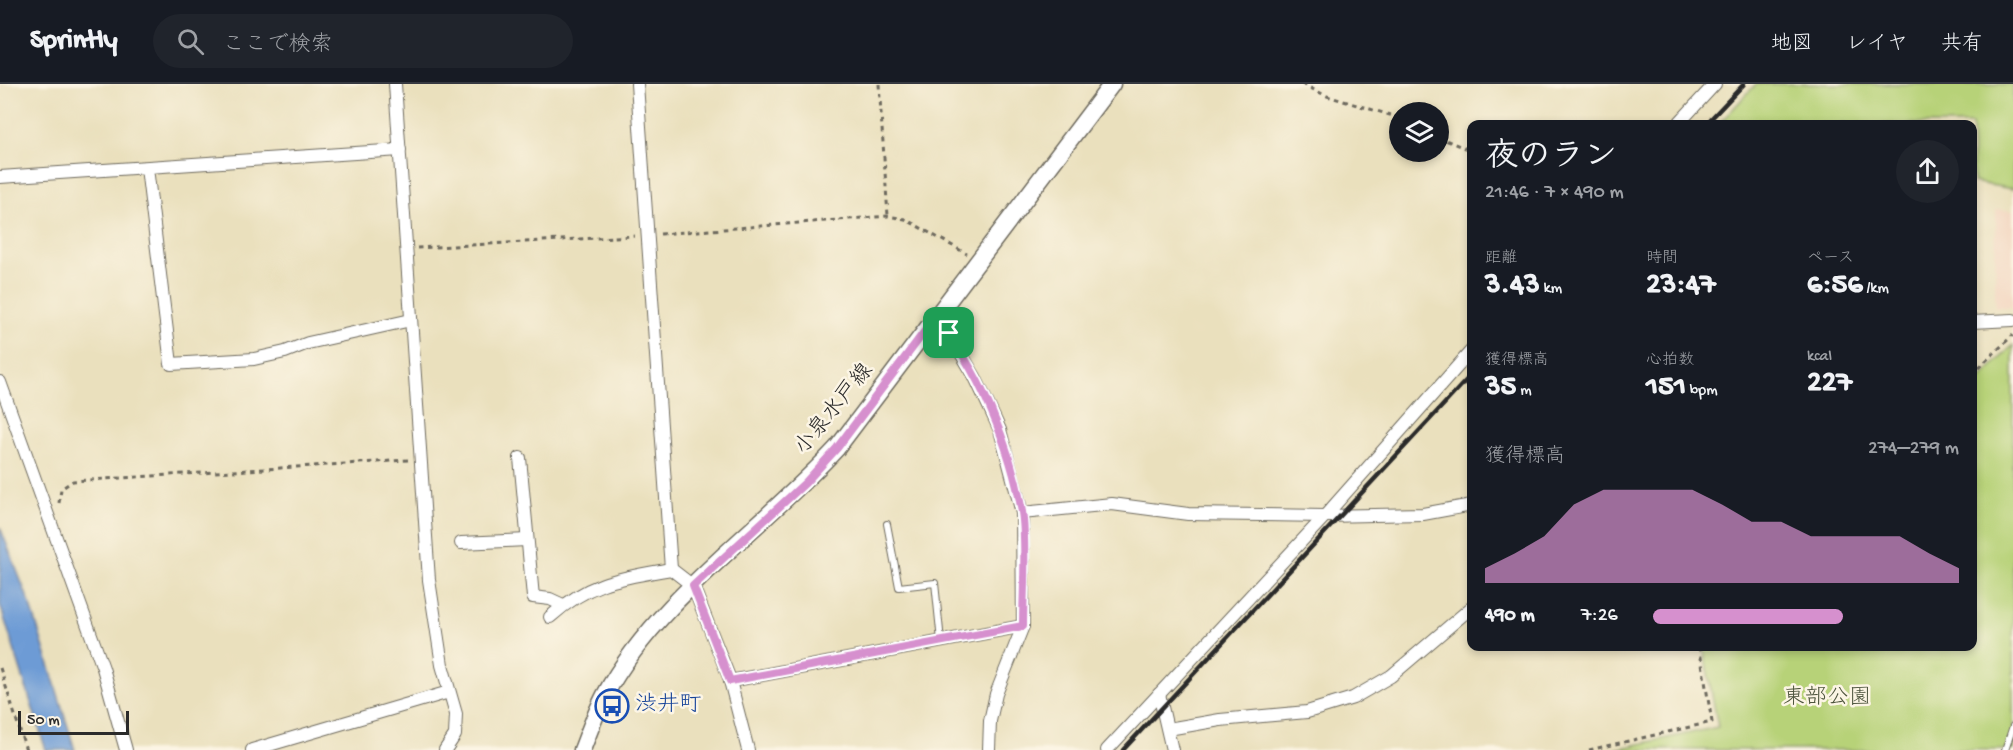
<!DOCTYPE html>
<html lang="ja">
<meta charset="utf-8">
<style>
body{margin:0;font-family:"Gochi Hand","Klee One",sans-serif;background:#20242c;color:#f1f3f6;height:100vh;display:flex;flex-direction:column;font-size:22px;white-space:nowrap}
*{box-sizing:border-box;margin:0}
p{font-size:20px;color:#9ea1a6}
.icon{flex:none;width:33px;height:33px;fill:none;stroke:currentColor;stroke-width:2;stroke-linecap:round;stroke-linejoin:round}
.map{position:relative;flex:1;overflow:hidden}
.details{position:absolute;left:1467px;top:36px;width:510px;height:531px;display:flex;flex-direction:column;background:#171b24;border-radius:12px;box-shadow:0 3px 9px #0003}
.details>*{flex:none}
.controls{position:absolute;left:1389px;top:18px;display:grid;gap:12px}
.controls a{display:grid;place-items:center;width:60px;height:60px;border-radius:50%;background:#171b24;box-shadow:0 3px 9px #0003;font-size:30px}
.scale{position:absolute;left:18px;bottom:15px;width:111px;box-sizing:border-box;padding-left:6px;border:3px solid #2b2b2b;border-top:0;font-size:16px;line-height:21px;white-space:nowrap;color:#2b2b2b;-webkit-text-stroke:4px #fcf5e5;paint-order:stroke}
.pin{position:absolute;display:grid;place-items:center;width:51px;height:51px;color:#fff;margin:-26px;border-radius:12px;box-shadow:0 3px 9px #0006}
.round{display:grid;place-items:center;flex:none;width:63px;height:63px;border-radius:32px;background:#20242c}
.overview{display:flex;align-items:center;justify-content:space-between;height:102px;padding:0 18px}
h1{font-size:33px;font-weight:800;line-height:45px}
.figures{display:grid;grid-template-columns:repeat(3,1fr);gap:9px;height:102px;padding:6px 18px}
.figures div{display:grid;align-content:center}
.figures b{font-size:30px;font-weight:800}
.figures small{font-size:16px;font-weight:400}
.figures p{font-size:16px}
.chart{height:168px;padding:12px 18px}
.chart p{display:flex;justify-content:space-between}
.chart svg{width:100%;height:108px;margin-top:6px;fill:#d690ce;opacity:.7}
ul{padding:0 18px;list-style:none;font-size:20px}
li{display:grid;grid-template-columns:96px 72px 1fr;align-items:center;height:45px}
li i{height:15px;border-radius:8px;background:#d690ce}
header{display:flex;align-items:center;gap:36px;box-sizing:border-box;height:84px;padding:0 30px;background:#171b24;border-bottom:2px solid #363941}
header strong{font-size:28px}
nav{display:flex;gap:33px;margin-inline-start:auto;font-size:21px}
.search{width:420px;height:54px;background:#20242c;display:flex;align-items:center;gap:15px;box-sizing:border-box;padding:0 21px;border-radius:33px;color:#9ea1a6;font-size:22px}
.map>svg:first-child{display:block}
</style>
<header>
<strong>Sprintly</strong>
<div class="search"><svg class="icon" aria-label="search" viewBox="0 0 24 24"><circle cx="10" cy="10" r="6"/><path d="M15 15l6 6"/></svg>ここで検索</div>
<nav><a>地図</a><a>レイヤ</a><a>共有</a></nav>
</header>
<div class="map">
<svg width="2013" height="666" viewBox="0 0 2013 666">
<rect width="100%" height="100%" fill="#fcf5e5"/>
<filter id="ink" filterUnits="userSpaceOnUse"><feTurbulence type="fractalNoise" baseFrequency=".0167" numOctaves="2"/><feDisplacementMap in="SourceGraphic" scale="12" xChannelSelector="R" yChannelSelector="G"/><feConvolveMatrix kernelMatrix="1 2 1 2 8 2 1 2 1" color-interpolation-filters="sRGB"/></filter>
<filter id="wash" filterUnits="userSpaceOnUse"><feTurbulence type="fractalNoise" baseFrequency=".008" numOctaves="4" result="noise"/><feDisplacementMap in="SourceGraphic" scale="24" xChannelSelector="R" yChannelSelector="G"/><feGaussianBlur stdDeviation="1.35" result="paint"/><feColorMatrix in="noise" values="0 0 0 0 0 0 0 0 0 0 0 0 0 0 0 0 0 1.4 0 .05"/><feComposite in="paint" operator="in"/></filter>
<g filter="url(#wash)">
<rect width="100%" height="100%" fill="#eae0bd"/>
<!-- built -->
<path fill="#f2d4be" d="M1996,125L2013,127V223H1995Z"/>
<!-- green -->
<g fill="#b7d278" stroke="#717e52" stroke-width="1.5">
<path d="M1756,0H2013V105L1973,98L1972,40H1719Z"/>
<path d="M2013,261V666H1612L1718,643L1703,563L1972,562L1973,302Z"/>
</g>
<!-- water -->
<path fill="#6d9bd5" stroke="#4c6380" stroke-width="1.5" d="M0,443L32,525L75,666H46L0,521Z"/>
</g>
<g filter="url(#ink)">
<g fill="none" stroke-linecap="round" stroke-linejoin="round">
<!-- lane casing -->
<g stroke="#6e6a5e" stroke-width="8">
<g id="lane">
<path d="M887,440L899,503L935,499L941,557"/>
<path d="M2005,666L2013,642"/>
</g>
</g>
<!-- street casing -->
<g stroke="#6e6a5e" stroke-width="14">
<g id="street">
<path d="M395,0L429,496L442,581L456,630L455,651L445,666"/>
<path d="M637,0L671,485"/>
<path d="M1678,40L1715,0"/>
<path d="M147,84L171,280L254,275L285,268L308,259L411,236"/>
<path d="M0,93L400,66"/>
<path d="M934,235L949,249L975,293L1000,346L1022,429L1023,542L996,610L990,637L989,666"/>
<path d="M1972,238L2013,236"/>
<path d="M0,298L103,584L126,666"/>
<path d="M520,374L533,513L550,515L563,521"/>
<path d="M1022,429L1112,420L1188,430L1325,432L1423,430L1472,421"/>
<path d="M461,459L527,456"/>
<path d="M550,533C590,497 620,494 671,485L693,502L729,593L748,666"/>
<path d="M730,597L1023,542"/>
<path d="M1159,610L1172,666"/>
<path d="M1168,645L1220,636L1307,628L1353,614L1391,592L1472,523"/>
<path d="M252,666L449,608"/>
<path d="M1107,666L1325,432L1472,266"/>
</g>
</g>
<!-- secondary casing -->
<g stroke="#6e6a5e" stroke-width="19">
<path id="secondary" d="M582,666C589,648 596,628 605,611C657,515 763,444 837,364L1112,0"/>
</g>
<!-- path -->
<g stroke="#6e6a5e" stroke-width="3" stroke-dasharray="4.5 4.5" stroke-linecap="butt">
<path d="M879,0L888,132"/>
<path d="M1302,0L1327,12L1400,34"/>
<path d="M1438,53L1472,67"/>
<path d="M660,150L888,132L905,135L967,170"/>
<path d="M417,164L635,152"/>
<path d="M1972,290L2013,251"/>
<path d="M59,419L61,405L73,397L408,376"/>
<path d="M0,584L26,666"/>
<path d="M1589,666L1712,638L1699,562"/>
</g>
<!-- lane -->
<use href="#lane" stroke="#fff" stroke-width="6"/>
<!-- street -->
<use href="#street" stroke="#fff" stroke-width="12"/>
<!-- secondary -->
<use href="#secondary" stroke="#fff" stroke-width="16"/>
<!-- rail -->
<g stroke="#2b2b2b" stroke-width="4.5">
<path d="M1706,40L1744,0"/>
<path d="M1123,666L1472,290"/>
</g>
</g>
</g>
<g fill="none" stroke-linecap="round" stroke-linejoin="round" filter="url(#ink)">
<!-- route casing -->
<g stroke="#fff" stroke-width="12">
<path id="route" d="M934,235C978,278 1012,368 1022,428C1027,459 1023,509 1023,542L730,597L693,502L805,399L837,364Z"/>
</g>
<!-- route -->
<use href="#route" stroke="#d690ce" stroke-width="8"/>
</g>
<!-- icons -->
<defs>
<g id="bus-ring" transform="scale(1.725)"><circle r="9.5" fill="#fcf5e5" stroke="#1a4fb4" stroke-width="1.5"/><path d="M-5-6H5V4H4V6H2V4H-2V6H-4V4H-5ZM-3.5-4V0h7V-4ZM-3.5 1.2v1.5H-2V1.2ZM2 1.2v1.5H3.5V1.2Z" fill="#1a4fb4"/></g>
</defs>
<g fill-rule="evenodd">
<use href="#bus-ring" x="612" y="622"/>
</g>
<g text-anchor="middle" dominant-baseline="central" stroke-width="5" stroke-linejoin="round" paint-order="stroke">
<!-- street labels -->
<g font-size="22" fill="#2b2b2b" stroke="#fcf5e5">
<text transform="translate(835 326) rotate(-51)">小泉水戸線</text>
</g>
<!-- park labels -->
<g font-size="22" fill="#4e553e" stroke="#fcf5e5">
<text x="1827" y="615">東部公園</text>
</g>
<!-- transit labels -->
<g font-size="22" fill="#164399" stroke="#fcf5e5" text-anchor="start">
<text x="635" y="622">渋井町</text>
</g>
</g>
</svg>
<div class="controls">
<a><svg class="icon" aria-label="layers" viewBox="0 0 24 24"><path d="M12 4l9 5-9 5-9-5zM3 14l9 5 9-5"/></svg></a>
</div>
<div class="scale">50 m</div>
<div class="pin" style="left:949px;top:249px;background:#1e9e55"><svg class="icon" aria-label="arrive" viewBox="0 0 24 24"><path d="M6 21V4h12l-3 4 3 4H6"/></svg></div>
<section class="details">
<div class="overview"><div><h1>夜のラン</h1><p>21:46 · 7 × 490 m</p></div><a class="round"><svg class="icon" aria-label="share" viewBox="0 0 24 24"><path d="M12 15V3M7 8l5-5 5 5M5 13v7h14v-7"/></svg></a></div>
<div class="figures">
<div><p>距離</p><b>3.43<small> km</small></b></div>
<div><p>時間</p><b>23:47</b></div>
<div><p>ペース</p><b>6:56<small> /km</small></b></div>
</div>
<div class="figures">
<div><p>獲得標高</p><b>35<small> m</small></b></div>
<div><p>心拍数</p><b>151<small> bpm</small></b></div>
<div><p>kcal</p><b>227</b></div>
</div>
<div class="chart"><p><span>獲得標高</span>274–279 m</p>
<svg viewBox="0 0 160 44" preserveAspectRatio="none"><path d="M0 44V38L10 32L20 25L30 12L40 6L50 6L60 6L70 6L80 12L90 19L100 19L110 25L120 25L130 25L140 25L150 32L160 38V44z"/></svg>
</div>
<ul>
<li><b>490 m</b>7:26<i style="width:62%"></i></li>
</ul>
</section>
</div>
